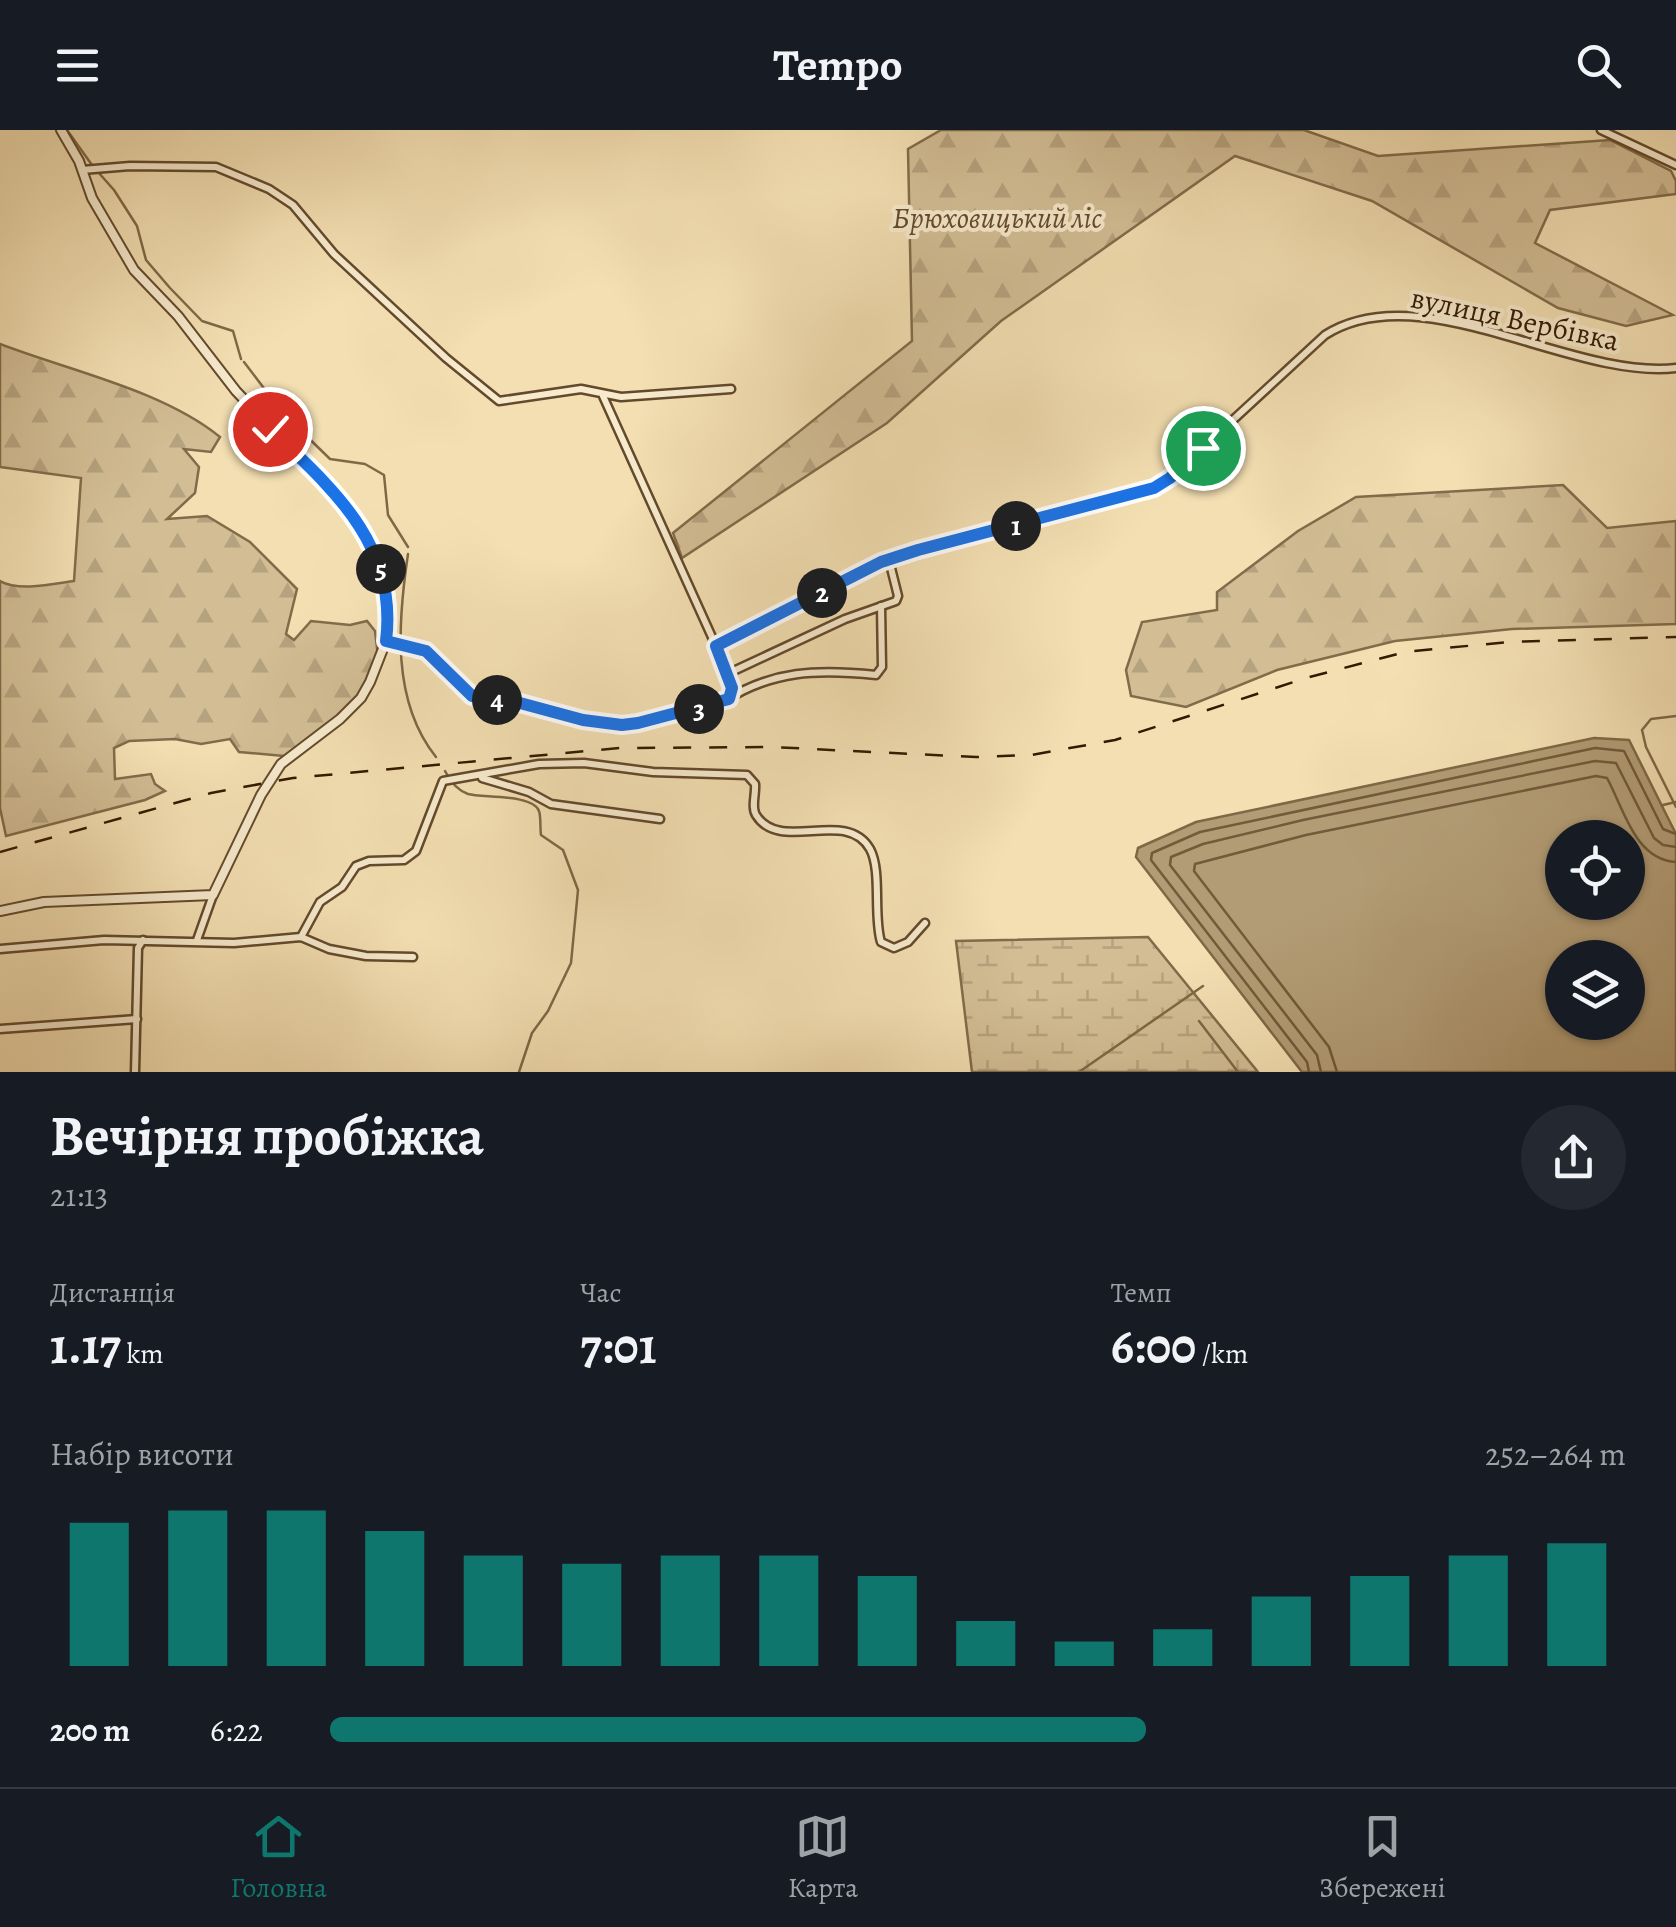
<!DOCTYPE html>
<html lang="uk">
<meta charset="utf-8">
<style>
body{margin:0;font-family:Alegreya,serif;background:#242831;color:#f1f3f6;height:100vh;display:flex;flex-direction:column;font-size:38px;white-space:nowrap}
*{box-sizing:border-box;margin:0}
p{font-size:32px;color:#9ea1a6}
.icon{flex:none;width:55px;height:55px;fill:none;stroke:currentColor;stroke-width:2;stroke-linecap:round;stroke-linejoin:round}
.map{position:relative;height:942px;overflow:hidden}
.details{display:flex;flex-direction:column;background:#171b24;flex:1}
.details>*{flex:none}
.fabs{position:absolute;left:1545px;top:690px;display:grid;gap:20px}
.fabs a{display:grid;place-items:center;width:100px;height:100px;border-radius:50%;background:#171b24;box-shadow:0 2px 8px #0004;font-size:50px}
.pin{position:absolute;display:grid;place-items:center;width:85px;height:85px;color:#fff;margin:-42px;border:5px solid #fff;border-radius:50%;box-shadow:0 2px 10px #0007}
.km{position:absolute;width:50px;height:50px;margin:-25px;border-radius:50%;background:#222;color:#fff;font-size:28px;line-height:50px;text-align:center}
.round{display:grid;place-items:center;flex:none;width:105px;height:105px;border-radius:52px;background:#242831}
.headline{display:flex;align-items:center;justify-content:space-between;height:170px;padding:0 50px}
h1{font-size:55px;font-weight:700;line-height:75px}
.metrics{display:grid;grid-template-columns:repeat(3,1fr);gap:15px;height:170px;padding:10px 50px}
.metrics div{display:grid;align-content:center}
.metrics b{font-size:50px;font-weight:700}
.metrics small{font-size:28px;font-weight:400}
.metrics p{font-size:28px}
.chart{height:280px;padding:20px 50px}
.chart p{display:flex;justify-content:space-between}
.chart svg{width:100%;height:180px;margin-top:10px;stroke:#0f766e;stroke-width:6}
ul{padding:0 50px;list-style:none;font-size:32px}
li{display:grid;grid-template-columns:160px 120px 1fr;align-items:center;height:75px}
li i{height:25px;border-radius:12px;background:#0f766e}
header{display:flex;justify-content:space-between;align-items:center;height:130px;padding:0 50px;background:#171b24;font-size:45px;font-weight:700}
.tabs{display:flex;justify-content:space-around;align-items:center;height:140px;border-top:2px solid #363941;background:#171b24;font-size:28px;color:#9ea1a6}
.tabs a{display:grid;justify-items:center;gap:5px}
.tabs .active{color:#0f766e}
.map>svg:first-child{display:block}
</style>
<header><svg class="icon" aria-label="menu" viewBox="0 0 24 24"><path d="M4 6h16M4 12h16M4 18h16"/></svg>Tempo<svg class="icon" aria-label="search" viewBox="0 0 24 24"><circle cx="10" cy="10" r="6"/><path d="M15 15l6 6"/></svg></header>
<div class="map">
<svg width="1676" height="942" viewBox="0 0 1676 942">
<defs>
<pattern id="forest-firs" width="22" height="20" patternUnits="userSpaceOnUse" patternTransform="scale(2.5)"><rect width="22" height="20" fill="#d2bd94"/><path d="M5 1l3.5 6h-7zM16 11l3.5 6h-7z" fill="#b5a27e"/></pattern>
<pattern id="wetland-marsh" width="20" height="14" patternUnits="userSpaceOnUse" patternTransform="scale(2.5)"><rect width="20" height="14" fill="#d2bd94"/><path d="M1 5h8M5 5V1M11 12h8M15 12V8" fill="none" stroke="#b5a27e"/></pattern>
</defs>
<rect width="100%" height="100%" fill="#f3dfb2"/>
<filter id="stains"><feTurbulence type="fractalNoise" baseFrequency=".002" numOctaves="4"/><feColorMatrix values="0 0 0 0 .2 0 0 0 0 .09 0 0 0 0 .02 0 0 0 .5 -.17"/></filter>
<radialGradient id="worn" r=".72"><stop offset=".6" stop-color="#630" stop-opacity="0"/><stop offset="1" stop-color="#630" stop-opacity=".3"/></radialGradient>
<!-- forest -->
<g fill="url(#forest-firs)" stroke="#826b4a" stroke-width="2.5">
<path d="M941,0H1304L1378,26L1610,10L1671,41L1676,51V64L1550,80L1535,113L1673,185L1626,196L1558,178L1372,71L1235,26L1001,191L887,293L682,428L673,403L912,211L908,19Z"/>
<path d="M0,214C70,241 162,260 220,307L211,322L184,319L199,337L195,363L167,389L207,386L250,412L297,459L286,504L294,510L311,491L350,495L367,491L375,501L378,526L361,566L306,613L284,626L239,622L230,609L201,614L175,609L129,611L114,618L115,649L151,644L155,654L165,661L145,670L6,706L0,678V451C19,462 53,454 74,451L81,348L0,337Z"/>
<path d="M1563,355L1607,398L1676,391V494L1512,499L1395,511L1277,540L1186,577L1131,566L1126,540L1142,492L1217,480V462L1298,401L1356,367Z"/>
</g>
<!-- wetland -->
<path fill="url(#wetland-marsh)" stroke="#826b4a" stroke-width="2.5" d="M1148,807L1258,942H972L956,811Z"/>
<!-- water -->
<path fill="#b29c75" stroke="#7f6846" stroke-width="2.5" fill-rule="evenodd" d="M1594,608L1629,610L1676,704V942H1302L1136,727L1138,718L1196,692ZM1562,708H1628V772H1562ZM1562,828H1628V892H1562Z"/>
<g fill="none" stroke-linecap="round" stroke-linejoin="round">
<!-- shore -->
<g stroke="#725a3a" stroke-width="2.5">
<path d="M1309,942L1307,932L1151,730L1152,723L1200,702L1595,618L1624,621L1663,699L1676,704"/>
<path d="M1321,942L1317,925L1170,735L1171,727L1203,714L1303,690L1595,631L1616,633L1654,708L1663,715L1676,717"/>
<path d="M1337,942L1329,917L1194,741L1195,734L1306,705L1596,646L1607,648C1624,679 1635,730 1676,732"/>
</g>
<!-- stream -->
<g stroke="#7f6846" stroke-width="2.5">
<path d="M67,0L92,35"/>
<path d="M98,42L114,60L137,96L146,130L170,158L202,191L233,201L241,229"/>
<path d="M244,232L285,286"/>
<path d="M287,287L330,329L365,334L384,345L388,385L408,417"/>
<path d="M408,424C398,491 391,571 436,627"/>
<path d="M1676,586L1651,589L1642,600L1646,617L1676,677"/>
<path d="M445,641C450,651 457,660 468,664C482,668 533,664 539,681C541,686 540,699 541,705L563,720L578,760L571,833L548,881L532,903L519,942"/>
<path d="M1663,675L1676,672"/>
<path d="M1199,891L1238,942"/>
<path d="M1079,942L1203,856"/>
</g>
<!-- minor casing -->
<g stroke="#634a2c" stroke-width="11">
<g id="minor">
<path d="M1601,0L1676,35"/>
<path d="M82,40L130,36L216,37L269,59L293,75L334,124L446,228L499,271L581,259L621,267L731,259"/>
<path d="M603,266L716,516L731,564"/>
<path d="M386,511L427,521L472,566L521,573L583,590L622,595L638,593L723,572C772,540 818,539 876,545L882,537L881,476"/>
<path d="M716,516L881,433L918,420L1154,358L1170,348L1325,205C1421,144 1570,250 1676,238"/>
<path d="M727,544L845,489L896,471L898,466L889,430"/>
<path d="M482,648L529,662L551,674L660,689"/>
<path d="M301,807L320,772L342,757L356,736L369,731L404,730L416,721L443,651L539,634L584,633L653,642L747,645L755,654C756,664 751,677 756,685C780,724 846,677 870,719C882,741 873,786 881,812L894,818L908,812L925,793"/>
<path d="M197,810L213,765"/>
<path d="M0,819L104,810L234,813L301,807L329,819L366,826L413,827"/>
<path d="M0,899L137,889"/>
<path d="M135,942L138,818L143,810"/>
</g>
</g>
<!-- tertiary casing -->
<g stroke="#634a2c" stroke-width="12">
<path id="tertiary" d="M0,781L44,772L213,765L261,665L281,634L340,589L361,568L370,552L386,511L389,485L385,453L378,428L361,393L236,261L178,186L134,140L92,68L79,31L61,0"/>
</g>
<!-- minor -->
<use href="#minor" stroke="#f7eacd" stroke-width="6"/>
<!-- tertiary -->
<use href="#tertiary" stroke="#f7eacd" stroke-width="8"/>
<!-- rail -->
<path stroke="#331900" stroke-width="2.5" stroke-dasharray="18 18" stroke-linecap="butt" d="M0,722L211,663L293,648L620,618L771,617L976,627L1031,625L1115,610L1306,548L1405,522L1508,512L1676,507"/>
</g>
<g fill="none" stroke-linecap="round" stroke-linejoin="round">
<!-- route casing -->
<g stroke="#fff" stroke-width="20">
<path id="route" d="M270,299C334,360 398,415 386,511L426,521L472,566L520,573L583,590L622,595L638,593L729,569L732,558L716,516L881,432L918,420L1154,358L1170,348L1203,318"/>
</g>
<!-- route -->
<use href="#route" stroke="#1a73e8" stroke-width="12"/>
</g>
<g text-anchor="middle" dominant-baseline="central" stroke-width="8" stroke-linejoin="round" paint-order="stroke">
<!-- park labels -->
<g font-size="30" font-style="italic" fill="#634a2c" stroke="#f7eacd">
<text x="997" y="88">Брюховицький ліс</text>
</g>
<!-- street labels -->
<g font-size="30" fill="#331900" stroke="#f7eacd">
<text transform="translate(1515 189) rotate(12)">вулиця Вербівка</text>
</g>
</g>
<rect width="100%" height="100%" filter="url(#stains)"/>
<rect width="100%" height="100%" fill="url(#worn)"/>
</svg>
<div class="fabs">
<a><svg class="icon" aria-label="locate" viewBox="0 0 24 24"><circle cx="12" cy="12" r="6"/><path d="M12 2v4M12 18v4M2 12h4M18 12h4"/></svg></a>
<a><svg class="icon" aria-label="layers" viewBox="0 0 24 24"><path d="M12 4l9 5-9 5-9-5zM3 14l9 5 9-5"/></svg></a>
</div>
<div class="pin" style="left:1203px;top:318px;background:#1e9e55"><svg class="icon" aria-label="arrive" viewBox="0 0 24 24"><path d="M6 21V4h12l-3 4 3 4H6"/></svg></div>
<div class="pin" style="left:270px;top:299px;background:#d93025"><svg class="icon" aria-label="check" viewBox="0 0 24 24"><path d="M5 12l5 5 9-10"/></svg></div>
<b class="km" style="left:1016px;top:396px">1</b>
<b class="km" style="left:822px;top:463px">2</b>
<b class="km" style="left:699px;top:579px">3</b>
<b class="km" style="left:497px;top:570px">4</b>
<b class="km" style="left:381px;top:439px">5</b>
</div>
<section class="details">
<div class="headline"><div><h1>Вечірня пробіжка</h1><p>21:13</p></div><a class="round"><svg class="icon" aria-label="share" viewBox="0 0 24 24"><path d="M12 15V3M7 8l5-5 5 5M5 13v7h14v-7"/></svg></a></div>
<div class="metrics">
<div><p>Дистанція</p><b>1.17<small> km</small></b></div>
<div><p>Час</p><b>7:01</b></div>
<div><p>Темп</p><b>6:00<small> /km</small></b></div>
</div>
<div class="chart"><p><span>Набір висоти</span>252–264 m</p>
<svg viewBox="0 0 160 44" preserveAspectRatio="none"><path d="M5 44V9M15 44V6M25 44V6M35 44V11M45 44V17M55 44V19M65 44V17M75 44V17M85 44V22M95 44V33M105 44V38M115 44V35M125 44V27M135 44V22M145 44V17M155 44V14"/></svg>
</div>
<ul>
<li><b>200 m</b>6:22<i style="width:63%"></i></li>
</ul>
</section>
<nav class="tabs">
<a class="active"><svg class="icon" aria-label="home" viewBox="0 0 24 24"><path d="M3 11l9-7 9 7M6 9v11h12V9"/></svg>Головна</a>
<a><svg class="icon" aria-label="map" viewBox="0 0 24 24"><path d="M3 6l6-2 6 2 6-2v14l-6 2-6-2-6 2zM9 4v14M15 6v14"/></svg>Карта</a>
<a><svg class="icon" aria-label="saved" viewBox="0 0 24 24"><path d="M7 4h10v16l-5-4-5 4z"/></svg>Збережені</a>
</nav>
